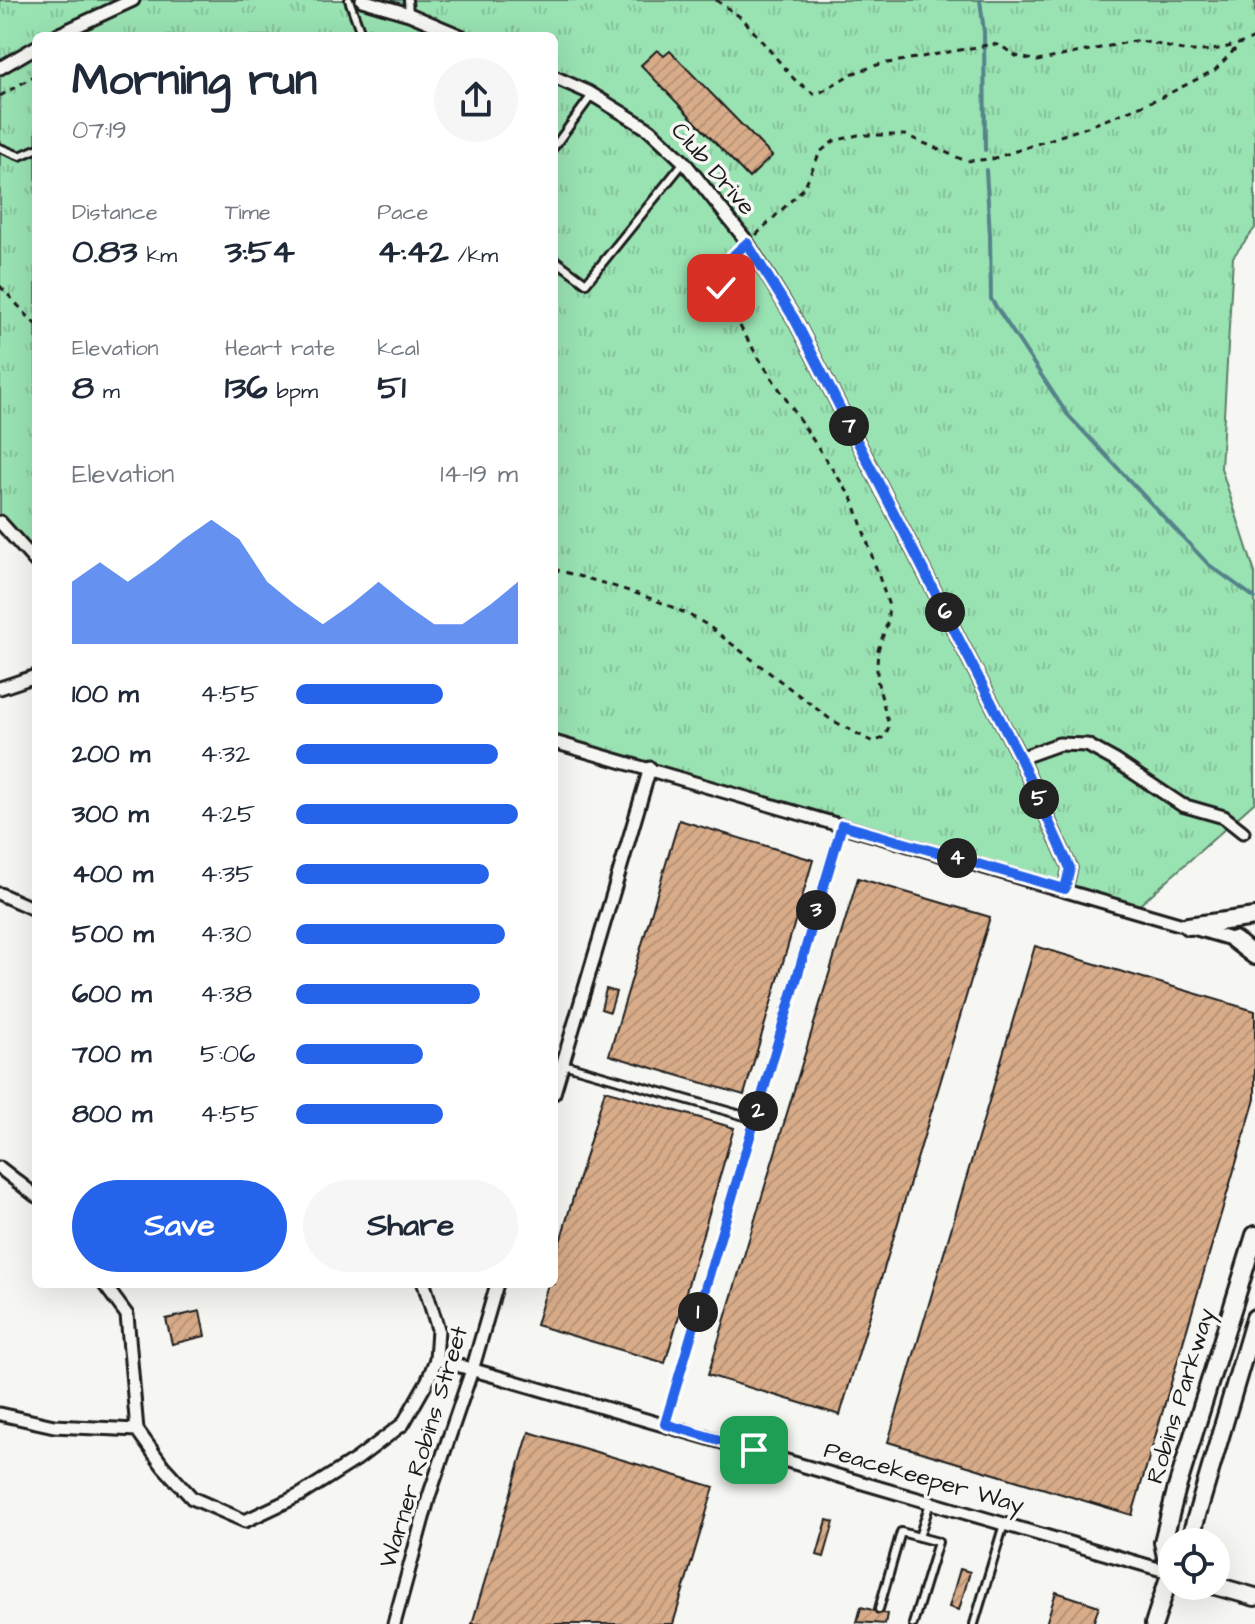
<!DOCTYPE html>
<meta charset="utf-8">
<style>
body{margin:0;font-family:"Architects Daughter",sans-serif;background:#f6f6f7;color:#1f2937;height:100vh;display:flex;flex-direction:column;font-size:30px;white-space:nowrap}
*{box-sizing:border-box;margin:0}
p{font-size:26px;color:#747a83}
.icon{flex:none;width:44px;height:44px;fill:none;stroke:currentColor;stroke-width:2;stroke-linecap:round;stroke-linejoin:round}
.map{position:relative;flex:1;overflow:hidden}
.sheet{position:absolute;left:32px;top:32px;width:526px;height:1256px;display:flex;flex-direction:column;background:#fff;border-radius:12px;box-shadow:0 8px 32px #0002}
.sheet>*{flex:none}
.buttons{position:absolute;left:1158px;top:1528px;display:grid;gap:16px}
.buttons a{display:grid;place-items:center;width:72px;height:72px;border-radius:50%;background:#fff;box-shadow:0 8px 32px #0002;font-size:40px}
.pin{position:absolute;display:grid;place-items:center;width:68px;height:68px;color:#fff;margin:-34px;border-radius:16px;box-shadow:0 4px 12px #0006}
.km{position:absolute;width:40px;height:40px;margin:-20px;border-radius:50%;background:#222;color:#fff;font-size:22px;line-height:40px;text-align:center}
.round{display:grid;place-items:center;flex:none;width:84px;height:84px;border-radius:42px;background:#f6f6f7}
.overview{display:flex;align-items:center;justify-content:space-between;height:136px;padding:0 40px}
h1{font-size:44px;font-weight:700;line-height:60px}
.metrics{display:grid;grid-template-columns:repeat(3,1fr);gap:12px;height:136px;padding:8px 40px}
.metrics div{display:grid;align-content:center}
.metrics b{font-size:34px;font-weight:700}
.metrics small{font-size:22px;font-weight:400}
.metrics p{font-size:22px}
.chart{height:224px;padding:16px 40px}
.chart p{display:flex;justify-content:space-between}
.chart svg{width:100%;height:144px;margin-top:8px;fill:#2563eb;opacity:.7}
.action{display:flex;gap:16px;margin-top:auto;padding:16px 40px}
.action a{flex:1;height:92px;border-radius:48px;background:#2563eb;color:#fff;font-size:32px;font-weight:700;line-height:92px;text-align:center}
.action a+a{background:#f6f6f7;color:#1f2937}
ul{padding:0 40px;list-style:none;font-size:26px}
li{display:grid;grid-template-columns:128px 96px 1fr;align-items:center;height:60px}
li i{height:20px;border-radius:10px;background:#2563eb}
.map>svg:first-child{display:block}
</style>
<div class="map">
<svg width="1255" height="1624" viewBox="0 0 1255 1624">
<defs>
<pattern id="grass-tufts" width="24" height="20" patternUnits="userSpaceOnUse" patternTransform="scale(2)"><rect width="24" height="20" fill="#99e2b2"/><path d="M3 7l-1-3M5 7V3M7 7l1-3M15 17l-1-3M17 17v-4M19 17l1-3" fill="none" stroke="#83c198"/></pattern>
<pattern id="building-hatch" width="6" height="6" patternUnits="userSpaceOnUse" patternTransform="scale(2)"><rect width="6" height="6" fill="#d8ac89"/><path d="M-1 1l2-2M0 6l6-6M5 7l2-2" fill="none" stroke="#b99376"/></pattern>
</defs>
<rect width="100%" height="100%" fill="#f6f6f2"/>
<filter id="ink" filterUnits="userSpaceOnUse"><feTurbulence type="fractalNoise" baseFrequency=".0125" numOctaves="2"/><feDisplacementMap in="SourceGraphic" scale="16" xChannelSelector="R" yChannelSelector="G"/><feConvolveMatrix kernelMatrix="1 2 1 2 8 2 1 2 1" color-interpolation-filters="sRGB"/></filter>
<g filter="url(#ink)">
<!-- grass -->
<path fill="url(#grass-tufts)" stroke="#5a7f67" stroke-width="2" d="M0,0H1255V228L1233,257L1221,468L1255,573V802L1134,910L554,742V36H36V558L0,526Z"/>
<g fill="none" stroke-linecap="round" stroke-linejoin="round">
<!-- stream -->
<g stroke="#54838a" stroke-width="4">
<path d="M980,0L984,32L985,150"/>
<path d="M986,170L990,235L991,299L1067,414L1208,564L1255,598"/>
</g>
</g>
<!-- building -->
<g fill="url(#building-hatch)" stroke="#1c1c1c" stroke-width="2">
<path d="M657,50L664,56L670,51L772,156L749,178L641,65Z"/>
<path d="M679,820L813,860L744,1095L609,1055Z"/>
<path d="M858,878L990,917L840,1415L708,1375Z"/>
<path d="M1035,946L1255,1011V1099L1132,1515L888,1442Z"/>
<path d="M606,989L616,992L610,1012L601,1009Z"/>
<path d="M605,1090L734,1128L665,1363L536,1325L548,1284H554V1262Z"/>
<path d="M200,1311L205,1336L172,1344L166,1319Z"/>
<path d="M529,1432L714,1487L673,1624H472Z"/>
<path d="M827,1520L834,1522L824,1557L817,1555Z"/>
<path d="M960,1569L970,1572L959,1610L949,1607Z"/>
<path d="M1056,1592L1099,1606L1093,1624H1046Z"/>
<path d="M861,1607L887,1614L885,1624L857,1622Z"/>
</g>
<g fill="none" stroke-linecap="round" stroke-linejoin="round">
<!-- lane casing -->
<g stroke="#1c1c1c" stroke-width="12">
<g id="lane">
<path d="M349,0L362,36"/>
<path d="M408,0L409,14"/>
<path d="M554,147L592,95"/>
<path d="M0,148L20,156L36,149"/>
<path d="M554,259L586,283L684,162"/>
<path d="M563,1064L755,1119"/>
<path d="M665,1424L841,825"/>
<path d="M879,1609L901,1532L919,1537"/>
<path d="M913,1624L938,1542L919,1537L930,1503"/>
<path d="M974,1624L1004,1524"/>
</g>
</g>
<!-- street casing -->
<g stroke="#1c1c1c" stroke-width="17">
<g id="street">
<path d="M362,0L409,14L461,36"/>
<path d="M55,36L133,0"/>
<path d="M0,68L36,47"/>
<path d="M554,77L588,92L650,130L684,162L745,239L795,320L1020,758L1070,868L1065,889"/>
<path d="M0,522L36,562"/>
<path d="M0,688L36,676"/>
<path d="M554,742L1241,942"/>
<path d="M1020,758L1059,744L1087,745L1116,761L1182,805L1224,817L1243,832"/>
<path d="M0,894L36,910"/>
<path d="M554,1093L650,768"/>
<path d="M0,1168L36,1196"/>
<path d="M104,1284L127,1315L137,1430"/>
<path d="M436,1359L1169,1572"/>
<path d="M0,1414L54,1426L137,1430L163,1466L192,1498L245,1521L300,1495L357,1459L403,1424L428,1380L436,1359L438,1329L424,1284"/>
<path d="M394,1624L429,1496L473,1367L497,1284"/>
</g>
</g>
<!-- secondary casing -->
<g stroke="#1c1c1c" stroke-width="22">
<g id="secondary">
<path d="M1188,926L1255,917"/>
<path d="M1234,940L1255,956"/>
<path d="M1189,1542L1255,1318"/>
<path d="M1169,1572L1163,1542L1176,1491L1255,1235"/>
<path d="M1216,1586L1255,1597"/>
<path d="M1154,1624L1172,1568"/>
</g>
</g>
<!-- path -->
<g stroke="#1c1c1c" stroke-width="3" stroke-dasharray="6 6" stroke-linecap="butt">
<path d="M716,0L743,19L794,79L814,94L821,92L851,74L877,65L993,44L1001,46L1016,56L1037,61L1134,41C1154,41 1172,50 1192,51C1212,52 1236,46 1255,38"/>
<path d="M0,96L36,75"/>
<path d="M756,235L804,188L820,152L834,141L858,135H905L966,161L992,159L1090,126L1160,98L1215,70L1238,46"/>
<path d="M0,286L36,325"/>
<path d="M554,569C605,584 661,597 707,625L830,719L871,741H876L885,737L889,726L877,680V665L878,650L887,624L889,606L853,500L756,354L730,309L720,275L738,251"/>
</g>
<!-- lane -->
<use href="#lane" stroke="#f6f6f2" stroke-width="6"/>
<!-- street -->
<use href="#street" stroke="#f6f6f2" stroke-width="11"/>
<!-- secondary -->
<use href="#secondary" stroke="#f6f6f2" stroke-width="16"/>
</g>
</g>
<g fill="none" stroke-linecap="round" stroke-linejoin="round" filter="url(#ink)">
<!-- route casing -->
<g stroke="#fff" stroke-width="16">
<path id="route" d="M721,288C716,268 734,255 747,243L795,320L1020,758L1070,868L1065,889L842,825L665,1424L754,1450"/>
</g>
<!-- route -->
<use href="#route" stroke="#2563eb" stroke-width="10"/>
</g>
<g text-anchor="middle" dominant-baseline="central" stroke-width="7" stroke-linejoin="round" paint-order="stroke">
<!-- street labels -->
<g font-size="24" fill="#1c1c1c" stroke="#f6f6f2">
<text transform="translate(713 169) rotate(49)">Club Drive</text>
<text transform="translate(1181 1396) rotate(-73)">Robins Parkway</text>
<text transform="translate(424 1447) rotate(-73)">Warner Robins Street</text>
<text transform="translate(924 1478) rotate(16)">Peacekeeper Way</text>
</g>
</g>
</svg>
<div class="buttons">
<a><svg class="icon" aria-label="locate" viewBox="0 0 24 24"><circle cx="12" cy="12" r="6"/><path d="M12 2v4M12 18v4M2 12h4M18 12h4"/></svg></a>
</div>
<div class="pin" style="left:754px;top:1450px;background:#1e9e55"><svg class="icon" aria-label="arrive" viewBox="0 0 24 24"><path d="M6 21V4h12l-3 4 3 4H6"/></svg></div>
<div class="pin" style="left:721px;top:288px;background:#d93025"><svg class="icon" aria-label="check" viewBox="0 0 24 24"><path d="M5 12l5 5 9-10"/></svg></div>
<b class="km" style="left:698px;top:1312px">1</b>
<b class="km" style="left:758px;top:1111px">2</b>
<b class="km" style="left:816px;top:910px">3</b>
<b class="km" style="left:957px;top:858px">4</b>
<b class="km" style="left:1039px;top:799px">5</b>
<b class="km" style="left:945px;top:612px">6</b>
<b class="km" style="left:849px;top:426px">7</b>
<section class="sheet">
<div class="overview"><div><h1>Morning run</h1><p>07:19</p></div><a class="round"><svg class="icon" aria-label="share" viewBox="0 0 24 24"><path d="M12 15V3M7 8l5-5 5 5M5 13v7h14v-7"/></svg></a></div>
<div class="metrics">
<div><p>Distance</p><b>0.83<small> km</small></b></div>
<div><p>Time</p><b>3:54</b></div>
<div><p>Pace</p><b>4:42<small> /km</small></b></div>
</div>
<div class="metrics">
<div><p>Elevation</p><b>8<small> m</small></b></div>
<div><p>Heart rate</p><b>136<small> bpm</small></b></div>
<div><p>kcal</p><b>51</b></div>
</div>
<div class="chart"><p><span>Elevation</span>14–19 m</p>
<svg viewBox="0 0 160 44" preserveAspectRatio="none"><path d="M0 44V25L10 19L20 25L30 19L40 12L50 6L60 12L70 25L80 32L90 38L100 32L110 25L120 32L130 38L140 38L150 32L160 25V44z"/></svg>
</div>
<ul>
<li><b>100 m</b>4:55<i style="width:66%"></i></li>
<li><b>200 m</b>4:32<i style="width:91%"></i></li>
<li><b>300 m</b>4:25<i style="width:100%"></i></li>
<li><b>400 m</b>4:35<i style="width:87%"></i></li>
<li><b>500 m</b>4:30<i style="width:94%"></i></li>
<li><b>600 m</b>4:38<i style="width:83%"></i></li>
<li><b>700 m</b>5:06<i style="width:57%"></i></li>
<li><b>800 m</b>4:55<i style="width:66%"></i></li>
</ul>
<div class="action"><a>Save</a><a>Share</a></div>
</section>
</div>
